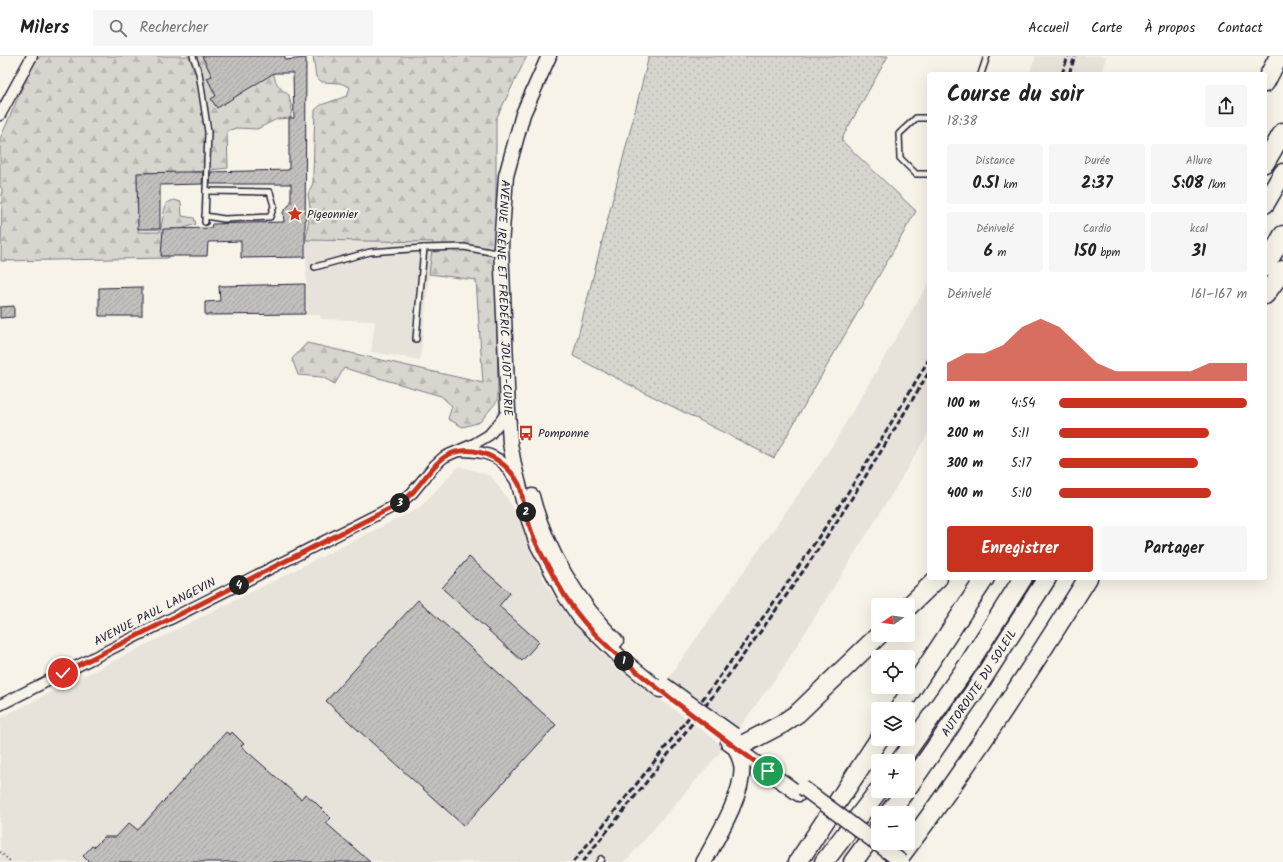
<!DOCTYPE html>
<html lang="fr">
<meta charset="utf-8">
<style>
body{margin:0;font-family:Kalam,sans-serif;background:#f6f6f6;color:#222;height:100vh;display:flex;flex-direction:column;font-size:15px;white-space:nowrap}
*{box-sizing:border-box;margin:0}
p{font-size:13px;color:#767676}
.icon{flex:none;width:22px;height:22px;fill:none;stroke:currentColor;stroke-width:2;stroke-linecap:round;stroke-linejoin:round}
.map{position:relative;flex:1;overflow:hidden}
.sheet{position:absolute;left:927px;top:16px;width:340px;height:508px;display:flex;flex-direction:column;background:#fff;border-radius:4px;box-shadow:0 4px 16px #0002}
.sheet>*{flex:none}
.needle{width:26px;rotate:257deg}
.fabs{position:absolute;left:871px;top:542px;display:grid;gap:8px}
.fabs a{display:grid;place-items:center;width:44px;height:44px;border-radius:4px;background:#fff;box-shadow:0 4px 16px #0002;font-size:20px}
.pin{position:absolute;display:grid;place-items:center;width:34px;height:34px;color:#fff;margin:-17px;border:2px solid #fff;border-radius:50%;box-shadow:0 1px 4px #0007}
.km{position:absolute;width:20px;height:20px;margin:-10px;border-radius:50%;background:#222;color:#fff;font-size:11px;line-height:20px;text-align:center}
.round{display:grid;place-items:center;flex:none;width:42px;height:42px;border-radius:4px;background:#f6f6f6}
.overview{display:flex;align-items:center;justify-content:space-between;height:68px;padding:0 20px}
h1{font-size:22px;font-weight:600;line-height:30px}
.metrics{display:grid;grid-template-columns:repeat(3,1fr);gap:6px;height:68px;padding:4px 20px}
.metrics div{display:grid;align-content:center;border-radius:4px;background:#f6f6f6;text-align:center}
.metrics b{font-size:17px;font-weight:600}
.metrics small{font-size:11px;font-weight:400}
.metrics p{font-size:11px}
.chart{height:112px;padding:8px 20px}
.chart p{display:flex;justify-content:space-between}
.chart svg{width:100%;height:72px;margin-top:4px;fill:#c8321e;opacity:.7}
.cta{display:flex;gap:8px;margin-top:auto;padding:8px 20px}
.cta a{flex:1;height:46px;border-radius:4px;background:#c8321e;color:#fff;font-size:16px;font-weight:600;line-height:46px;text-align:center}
.cta a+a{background:#f6f6f6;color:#222}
ul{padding:0 20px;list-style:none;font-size:13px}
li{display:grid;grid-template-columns:64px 48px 1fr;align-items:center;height:30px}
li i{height:10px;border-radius:5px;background:#c8321e}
header{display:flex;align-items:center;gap:24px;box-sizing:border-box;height:56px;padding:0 20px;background:#fff;border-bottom:1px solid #e0e0e0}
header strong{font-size:19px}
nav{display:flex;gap:22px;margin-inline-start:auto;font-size:14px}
.search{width:280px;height:36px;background:#f6f6f6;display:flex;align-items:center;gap:10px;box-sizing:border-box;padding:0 14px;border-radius:4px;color:#767676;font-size:15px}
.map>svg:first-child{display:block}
</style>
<header>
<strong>Milers</strong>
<div class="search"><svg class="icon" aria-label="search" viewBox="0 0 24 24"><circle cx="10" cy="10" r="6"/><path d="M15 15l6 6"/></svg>Rechercher</div>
<nav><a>Accueil</a><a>Carte</a><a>À propos</a><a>Contact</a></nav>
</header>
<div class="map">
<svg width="1283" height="806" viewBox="0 0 1283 806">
<defs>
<pattern id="grass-dots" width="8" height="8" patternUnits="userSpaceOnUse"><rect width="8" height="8" fill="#d8d5cf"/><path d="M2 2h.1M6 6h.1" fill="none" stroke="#b9b7b3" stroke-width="1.8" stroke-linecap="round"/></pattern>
<pattern id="forest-firs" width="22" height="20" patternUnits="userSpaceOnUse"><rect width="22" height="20" fill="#d8d5cf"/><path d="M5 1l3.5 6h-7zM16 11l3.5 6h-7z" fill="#b9b7b3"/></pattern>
<pattern id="building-hatch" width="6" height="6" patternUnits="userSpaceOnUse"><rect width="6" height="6" fill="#c2bfbd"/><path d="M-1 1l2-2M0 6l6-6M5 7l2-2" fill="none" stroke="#a6a4a3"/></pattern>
</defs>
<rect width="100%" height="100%" fill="#f7f3e8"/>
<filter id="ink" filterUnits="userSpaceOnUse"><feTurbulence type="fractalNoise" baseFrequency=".025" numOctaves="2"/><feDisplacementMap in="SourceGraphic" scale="8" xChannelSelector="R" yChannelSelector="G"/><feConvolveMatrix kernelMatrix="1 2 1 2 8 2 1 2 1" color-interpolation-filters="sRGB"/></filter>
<g filter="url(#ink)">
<!-- built -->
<g fill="#e7e3db">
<path d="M1036,0H1106L1101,18H1029Z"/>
<path d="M306,184L433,186L420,304L371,296L375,265L321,263L320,259H307Z"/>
<path d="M929,226V376L890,441L783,612L739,672L725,666L667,624L829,395Z"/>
<path d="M459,410L491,420L518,458L528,491L545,527L574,569L614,609L714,683L723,693L625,806H0V662L419,452Z"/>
</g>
<!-- grass -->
<path fill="url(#grass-dots)" stroke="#7d7c85" d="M649,0H888L841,84L916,155L774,402L573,300Z"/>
<!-- forest -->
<g fill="url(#forest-firs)" stroke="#7d7c85">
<path d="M41,0H262L272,5C274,22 274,29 289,39L292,54L290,62L277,63L257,73L236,72L227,75L228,112L169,119L141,142L138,176H160L166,147L174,144L181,146L182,160L194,162L196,168L175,175L168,202L1,205L2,133L0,130V83L33,7Z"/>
<path d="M313,0H527L496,63V183L498,344L480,366L463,371L448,363L452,350L441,340L344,312L335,328L322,321L298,319L292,303L307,287L483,327L476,224L429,218L433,186L306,184L310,151L308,138L313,127V119L315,54L321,49L347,40L350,31L340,27L322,26L316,21Z"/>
</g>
<!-- building -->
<g fill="url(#building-hatch)" stroke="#22223b">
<path d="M202,0H285V4L306,2L305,201L241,202V185L208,186L207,200H161L163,173L211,172L212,168L284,166L283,156L291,147V128H210L211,116L289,114V62H294L293,17H274L217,52L211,43L216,40L207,22L212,20Z"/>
<path d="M181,116H203L202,128L160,129V173H138L137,117Z"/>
<path d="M305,228V258L205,259V246L220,245L219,230Z"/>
<path d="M142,231V260H99V232Z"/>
<path d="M14,250V261L0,262V251Z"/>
<path d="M469,501L510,537L499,550L539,586L522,605L442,532Z"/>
<path d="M418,544L556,669L464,770L326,645Z"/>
<path d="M226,676L230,679L232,676L244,688L241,690L301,743L305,738L314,745L331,762L326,767L370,806H89L83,800L92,790L94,791L104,781H116L129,767L138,774Z"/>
</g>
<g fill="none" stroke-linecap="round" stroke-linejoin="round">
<!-- service casing -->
<g stroke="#22223b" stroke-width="8">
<g id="service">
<path d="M193,0L199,17L208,76L205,166"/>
<path d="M981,18L987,0"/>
<path d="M929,62H916L899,78L900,102L916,118H929"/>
<path d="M205,160L224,163L270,161L274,150L270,136L206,135"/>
<path d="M315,211L370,196L424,192L464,191L501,198"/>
<path d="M416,283L424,192"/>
<path d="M599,806L601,803"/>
</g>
</g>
<!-- minor casing -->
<g stroke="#22223b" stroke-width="13">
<g id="minor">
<path d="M0,59L32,0"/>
<path d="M460,395C474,395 492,396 503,407C508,413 512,420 516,425"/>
<path d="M0,649L400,447L412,437L435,409L444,401L474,388L489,379L500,366L508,354"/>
</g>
</g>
<!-- secondary casing -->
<g stroke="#22223b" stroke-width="17">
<g id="secondary">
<path id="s1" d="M549,0L523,58L506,120L501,190L508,354L510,387L514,409L526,456L537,488L565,540L580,562L621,602L660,634"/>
<path d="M532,440C545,492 578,547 616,585"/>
<path d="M728,687L799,738"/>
</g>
</g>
<!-- primary casing -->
<g stroke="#22223b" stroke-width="18">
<path id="primary" d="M704,806C717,781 742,741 742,713C742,705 738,699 736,692"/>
</g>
<!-- motorway casing -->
<g stroke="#22223b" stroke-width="21">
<g id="motorway">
<path d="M1265,27L1279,0"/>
<path d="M1265,107L1283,76"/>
<path d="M1265,148L1283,117"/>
<path d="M1265,211L1283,179"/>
<path d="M1265,239L1283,214"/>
<path d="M908,551L938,522"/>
<path d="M899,653L985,522"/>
<path d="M744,688L782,668L798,657L879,579"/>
<path d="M900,705L968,609L1023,522"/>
<path id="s2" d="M908,731L976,633L1047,522"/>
<path d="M889,757L905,735"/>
<path d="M798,806L879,683"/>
<path d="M824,806L878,735"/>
<path d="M853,806L878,772"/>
<path d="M896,806C965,715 1027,619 1088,522"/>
</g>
</g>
<!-- path -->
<path stroke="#22223b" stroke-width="2" stroke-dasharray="1 3" stroke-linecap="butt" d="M0,796L11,806"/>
<!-- service -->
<use href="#service" stroke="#f7f3e8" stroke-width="5"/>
<!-- minor -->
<use href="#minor" stroke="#f7f3e8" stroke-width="10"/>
<!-- secondary -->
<use href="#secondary" stroke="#f7f3e8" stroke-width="14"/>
<!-- primary -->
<use href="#primary" stroke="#f7f3e8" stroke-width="15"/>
<!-- motorway -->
<use href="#motorway" stroke="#f7f3e8" stroke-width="18"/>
<!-- rail -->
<g stroke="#22223b" stroke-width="3" stroke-dasharray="6 3" stroke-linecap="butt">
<path d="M1062,18L1068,0"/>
<path d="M1069,18L1075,0"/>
<path d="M573,806C665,695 753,581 832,461C866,409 898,356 929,303"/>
<path d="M582,806C672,696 759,583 837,465C869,416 899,366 929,316"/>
</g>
<!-- secondary-bridge casing -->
<g stroke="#22223b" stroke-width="17" stroke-linecap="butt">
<g id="secondary-bridge">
<path d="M664,629L734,679"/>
<path d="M803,732L902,806"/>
</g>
</g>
<!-- secondary-bridge -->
<use href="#secondary-bridge" stroke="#f7f3e8" stroke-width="14"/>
</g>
</g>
<g fill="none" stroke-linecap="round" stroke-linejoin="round" filter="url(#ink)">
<!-- route casing -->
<g stroke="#fff" stroke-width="8">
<path id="route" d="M63,617L383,456C394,451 405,445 413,436C432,415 441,391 474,395C495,399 509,410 519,428C522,434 522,442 524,449C527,462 531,477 537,489C545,506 555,523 565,540C590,581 634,614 673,644C704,668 736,692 768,715"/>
</g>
<!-- route -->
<use href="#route" stroke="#c8321e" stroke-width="5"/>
</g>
<!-- icons -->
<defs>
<g id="sight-bare" transform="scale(1.2)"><path d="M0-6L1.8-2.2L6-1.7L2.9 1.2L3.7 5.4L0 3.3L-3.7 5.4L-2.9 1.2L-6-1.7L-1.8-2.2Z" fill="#c8321e" stroke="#f7f3e8" stroke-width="2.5" paint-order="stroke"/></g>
<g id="bus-bare" transform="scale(1.2)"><path d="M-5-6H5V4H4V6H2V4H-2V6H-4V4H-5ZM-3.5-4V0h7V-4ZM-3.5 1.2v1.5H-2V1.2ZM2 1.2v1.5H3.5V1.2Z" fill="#c8321e" stroke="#f7f3e8" stroke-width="2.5" paint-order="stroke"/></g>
</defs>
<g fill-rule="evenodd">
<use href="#sight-bare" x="295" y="158"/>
<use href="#bus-bare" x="526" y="377"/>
</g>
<g text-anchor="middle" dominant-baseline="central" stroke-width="4" stroke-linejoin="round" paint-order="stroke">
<!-- poi labels -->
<g font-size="12" fill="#22223b" stroke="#f7f3e8" text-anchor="start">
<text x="307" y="158">Pigeonnier</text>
<text x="538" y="377">Pomponne</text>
</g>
<!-- street labels -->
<g font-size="12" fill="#22223b" stroke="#f7f3e8">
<text stroke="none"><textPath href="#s1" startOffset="250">AVENUE IRÈNE ET FRÉDÉRIC JOLIOT-CURIE</textPath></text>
<text transform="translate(155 556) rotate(-27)">AVENUE PAUL LANGEVIN</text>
<text stroke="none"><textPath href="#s2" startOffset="126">AUTOROUTE DU SOLEIL</textPath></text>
</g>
</g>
</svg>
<div class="fabs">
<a><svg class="needle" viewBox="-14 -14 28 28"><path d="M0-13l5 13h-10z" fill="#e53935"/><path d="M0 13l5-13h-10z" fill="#767676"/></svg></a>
<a><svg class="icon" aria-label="locate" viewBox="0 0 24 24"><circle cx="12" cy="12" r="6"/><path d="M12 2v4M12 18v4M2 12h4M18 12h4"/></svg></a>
<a><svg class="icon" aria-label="layers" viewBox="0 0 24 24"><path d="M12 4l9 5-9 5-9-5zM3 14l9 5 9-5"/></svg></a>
<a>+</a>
<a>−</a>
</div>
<div class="pin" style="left:768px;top:715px;background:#1e9e55"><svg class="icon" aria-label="arrive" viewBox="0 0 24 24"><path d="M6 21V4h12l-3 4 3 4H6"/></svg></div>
<div class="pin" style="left:63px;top:617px;background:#d93025"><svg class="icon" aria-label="check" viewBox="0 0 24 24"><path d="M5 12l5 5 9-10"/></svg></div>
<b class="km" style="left:624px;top:605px">1</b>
<b class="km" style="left:526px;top:456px">2</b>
<b class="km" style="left:400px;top:447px">3</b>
<b class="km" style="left:239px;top:529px">4</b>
<section class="sheet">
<div class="overview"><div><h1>Course du soir</h1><p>18:38</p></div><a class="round"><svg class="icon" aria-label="share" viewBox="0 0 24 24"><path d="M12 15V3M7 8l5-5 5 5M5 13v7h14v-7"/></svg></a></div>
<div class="metrics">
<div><p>Distance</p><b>0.51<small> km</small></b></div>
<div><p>Durée</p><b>2:37</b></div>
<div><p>Allure</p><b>5:08<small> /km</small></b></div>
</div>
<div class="metrics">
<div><p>Dénivelé</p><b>6<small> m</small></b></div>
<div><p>Cardio</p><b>150<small> bpm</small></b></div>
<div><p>kcal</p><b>31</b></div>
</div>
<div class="chart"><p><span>Dénivelé</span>161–167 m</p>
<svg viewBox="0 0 160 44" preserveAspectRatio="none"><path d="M0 44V33L10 27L20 27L30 22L40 11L50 6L60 11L70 22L80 33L90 38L100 38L110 38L120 38L130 38L140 33L150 33L160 33V44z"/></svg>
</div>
<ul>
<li><b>100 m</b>4:54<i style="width:100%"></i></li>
<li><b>200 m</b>5:11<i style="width:80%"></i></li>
<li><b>300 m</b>5:17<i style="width:74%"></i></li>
<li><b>400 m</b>5:10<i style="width:81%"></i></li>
</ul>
<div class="cta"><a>Enregistrer</a><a>Partager</a></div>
</section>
</div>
